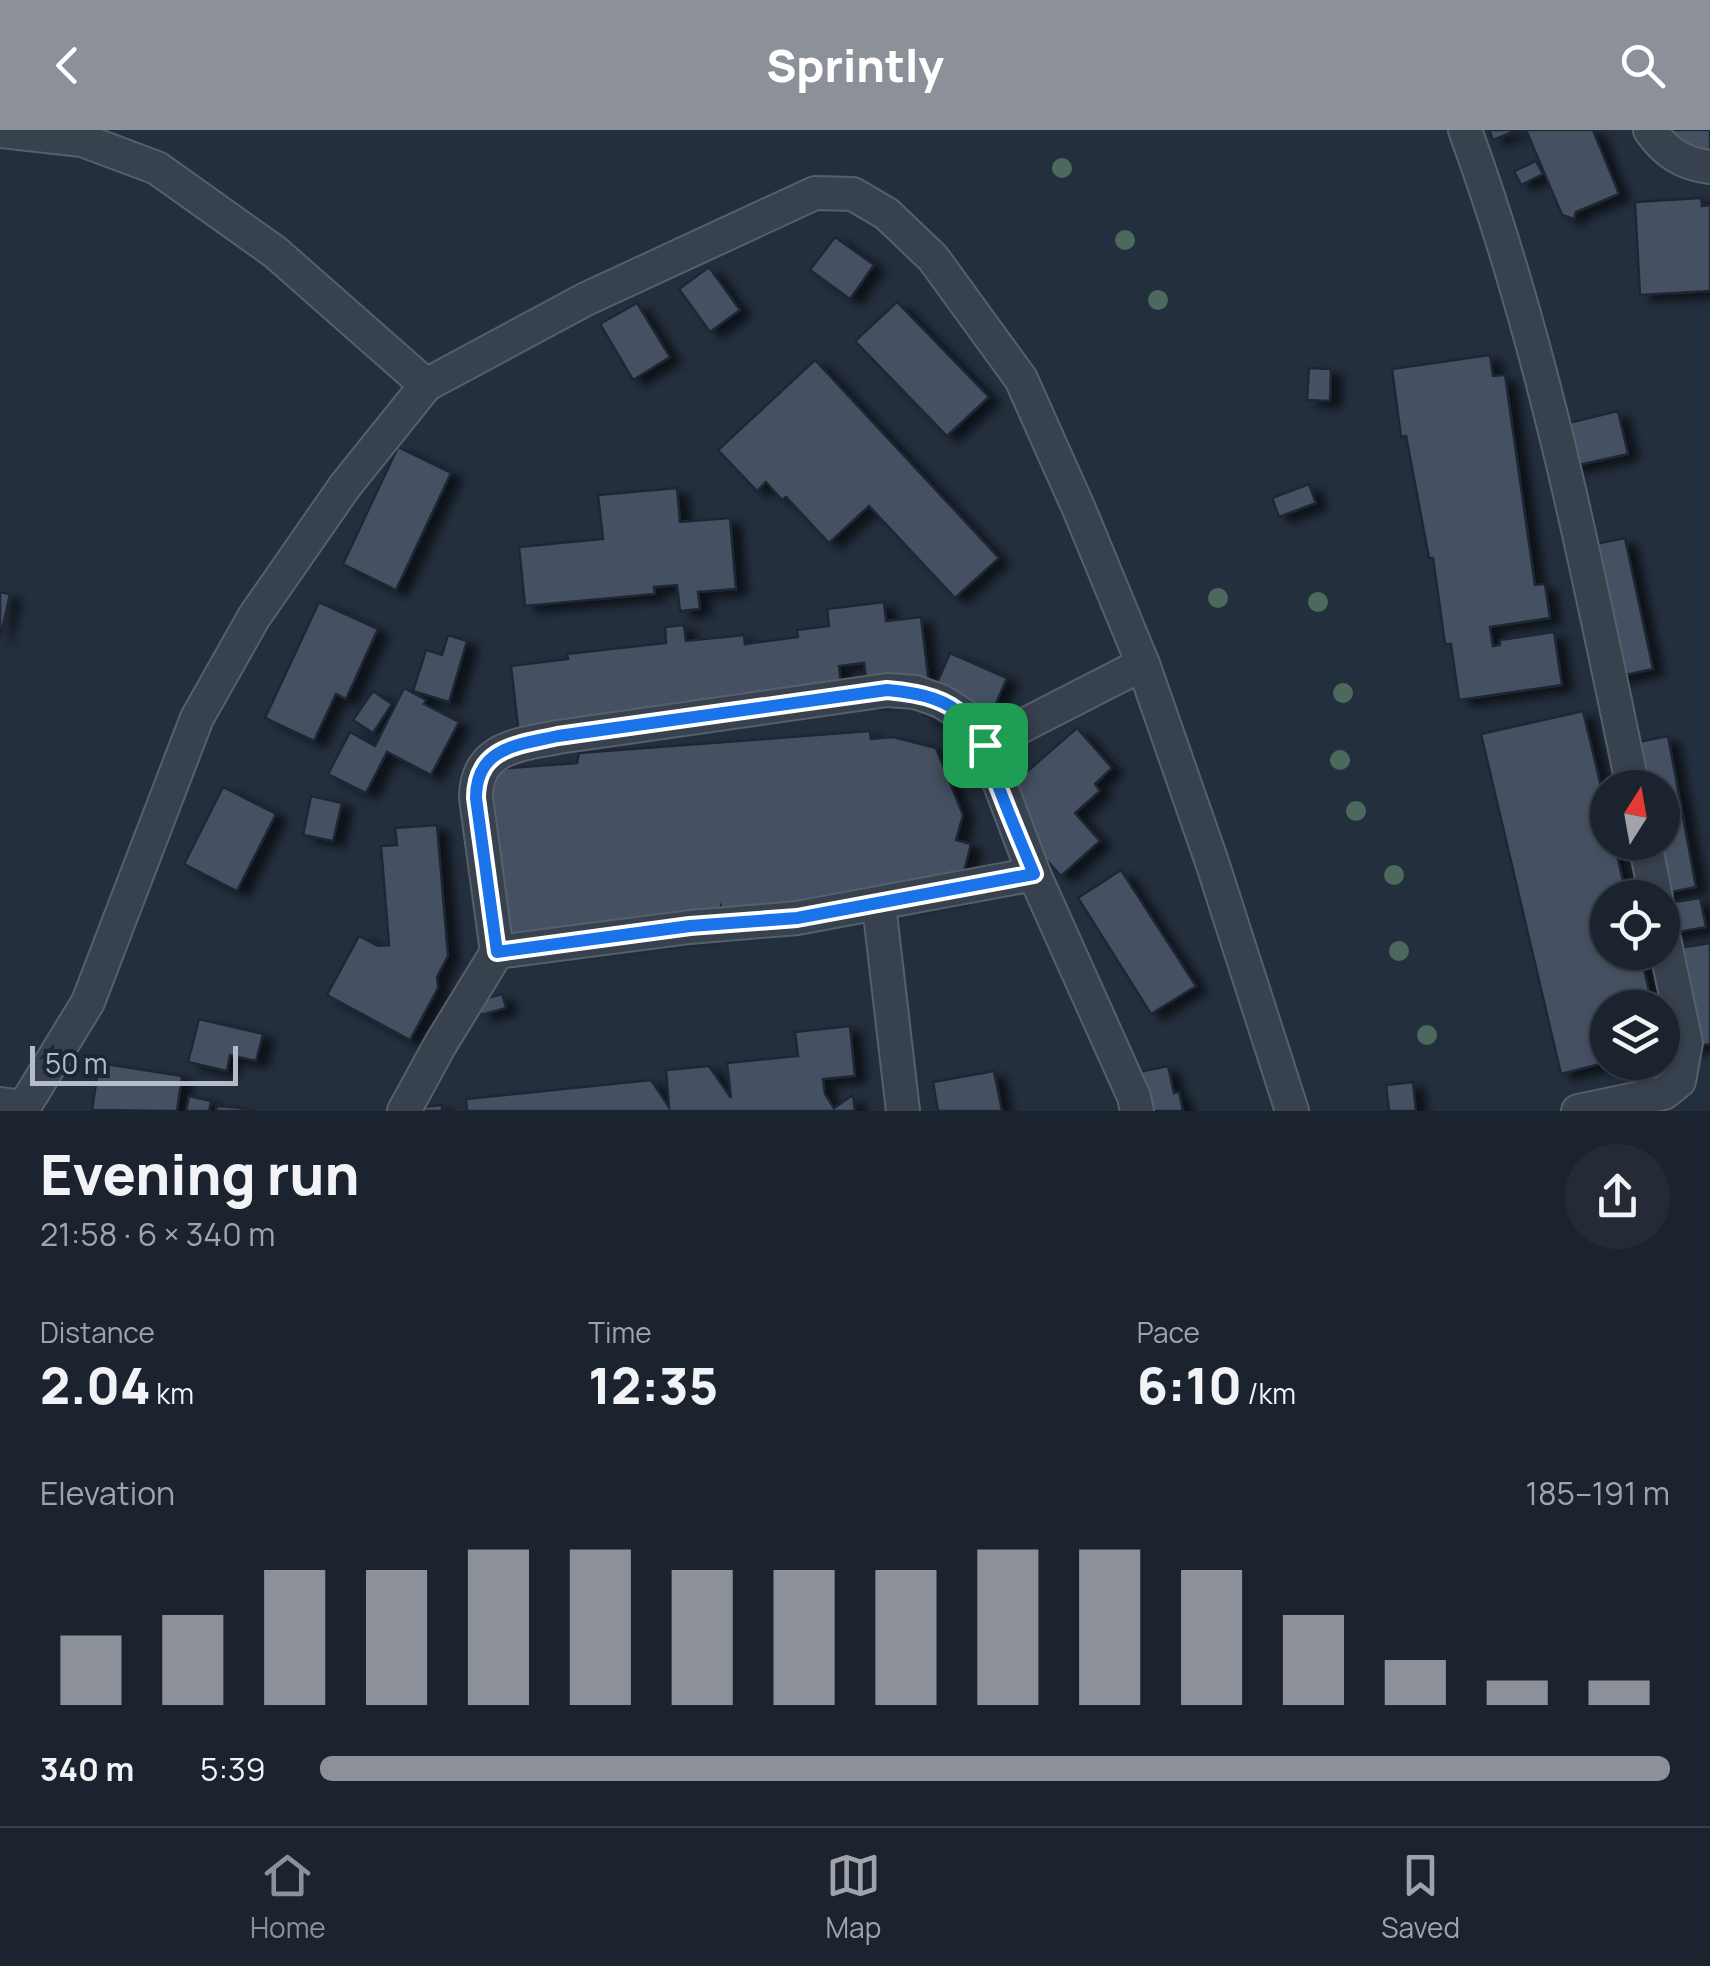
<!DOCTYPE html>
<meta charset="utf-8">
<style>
body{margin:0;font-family:Manrope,sans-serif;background:#242b36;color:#f1f3f6;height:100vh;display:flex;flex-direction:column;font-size:38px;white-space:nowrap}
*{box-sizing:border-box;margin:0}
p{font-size:32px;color:#a0a4aa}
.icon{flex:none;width:55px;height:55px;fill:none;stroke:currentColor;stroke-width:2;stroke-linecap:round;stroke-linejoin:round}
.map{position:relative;height:981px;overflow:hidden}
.drawer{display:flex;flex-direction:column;background:#1b232e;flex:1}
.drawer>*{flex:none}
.needle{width:65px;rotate:11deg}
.fabs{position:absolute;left:1590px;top:640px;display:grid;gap:20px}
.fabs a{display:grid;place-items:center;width:90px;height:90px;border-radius:50%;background:#1b232e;box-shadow:0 2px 8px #0004,0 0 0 2px #39404a;font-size:50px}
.scale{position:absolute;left:30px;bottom:25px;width:208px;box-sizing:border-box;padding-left:10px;border:5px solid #b4bcc9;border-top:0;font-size:28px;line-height:35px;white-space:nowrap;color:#b4bcc9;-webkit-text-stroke:8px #1d2633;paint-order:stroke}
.pin{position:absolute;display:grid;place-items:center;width:85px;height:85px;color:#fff;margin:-42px;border-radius:20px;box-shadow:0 5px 15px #0006}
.round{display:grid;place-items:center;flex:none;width:105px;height:105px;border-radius:52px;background:#242b36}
.summary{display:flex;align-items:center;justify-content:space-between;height:170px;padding:0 40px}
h1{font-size:55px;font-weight:800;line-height:75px}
.figures{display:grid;grid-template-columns:repeat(3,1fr);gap:15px;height:170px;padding:10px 40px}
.figures div{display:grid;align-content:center}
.figures b{font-size:50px;font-weight:800}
.figures small{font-size:28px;font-weight:400}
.figures p{font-size:28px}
.chart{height:280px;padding:20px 40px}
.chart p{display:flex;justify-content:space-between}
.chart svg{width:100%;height:180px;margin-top:10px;stroke:#8c9099;stroke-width:6}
ul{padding:0 40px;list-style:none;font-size:32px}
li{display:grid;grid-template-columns:160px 120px 1fr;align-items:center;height:75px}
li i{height:25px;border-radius:12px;background:#8c9099}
header{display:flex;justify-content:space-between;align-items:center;height:130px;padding:0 40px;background:#8c9099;color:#fff;font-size:45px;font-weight:800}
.tab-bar{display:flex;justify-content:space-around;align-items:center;height:140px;border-top:2px solid #39404a;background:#1b232e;font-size:28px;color:#a0a4aa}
.tab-bar a{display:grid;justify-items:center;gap:5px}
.tab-bar .selected{color:#8c9099}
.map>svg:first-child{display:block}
</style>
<header><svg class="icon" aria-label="back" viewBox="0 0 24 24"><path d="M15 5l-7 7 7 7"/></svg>Sprintly<svg class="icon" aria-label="search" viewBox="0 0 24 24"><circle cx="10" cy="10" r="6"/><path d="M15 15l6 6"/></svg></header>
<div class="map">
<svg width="1710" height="981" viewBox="0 0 1710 981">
<defs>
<filter id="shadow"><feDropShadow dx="11" dy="6" stdDeviation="5" flood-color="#0009"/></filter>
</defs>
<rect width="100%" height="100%" fill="#242f3e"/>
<!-- building -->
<g fill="#455162" stroke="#1f2835" stroke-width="2.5" filter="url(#shadow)">
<path d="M1489,0H1518L1493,10Z"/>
<path d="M1526,0H1593L1619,64L1576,82L1574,89L1562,85Z"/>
<path d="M1650,0H1710V45L1642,19Z"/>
<path d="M1536,31L1543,44L1521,55L1514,41Z"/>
<path d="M1701,68L1702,76L1710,75V161L1640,165L1635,72Z"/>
<path d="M835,107L874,135L850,169L810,140Z"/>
<path d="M709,137L740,180L710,202L679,159Z"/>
<path d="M897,172L989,267L947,306L855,211Z"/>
<path d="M637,173L670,227L633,250L600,194Z"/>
<path d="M1490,225L1493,246L1505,245L1535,455L1545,454L1550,488L1490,497L1493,516L1500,515V510L1554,502L1562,555L1459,570L1451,514H1445L1433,428H1429L1406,306L1401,307L1392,239Z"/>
<path d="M815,230L999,428L955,468L869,376L829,413L786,367L782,370L766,352L757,361L718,320Z"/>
<path d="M1309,238L1331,239L1330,271L1307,270Z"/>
<path d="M1618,281L1628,324L1570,337L1560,295Z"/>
<path d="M398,317L451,343L396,460L343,434Z"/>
<path d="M1309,354L1316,373L1279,387L1272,368Z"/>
<path d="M677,358L680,392L730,388L736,459L698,462L700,479L680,481L677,455L654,457L655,464L525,476L519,417L603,409L598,365Z"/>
<path d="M1625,408L1653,539L1602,550L1576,418Z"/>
<path d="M0,462L10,464L0,509Z"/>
<path d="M319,472L378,499L346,569L336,564L314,611L265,588Z"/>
<path d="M884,472L886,491L921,487L930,563L868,570L864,533L839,536L843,569L520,614L511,536L568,529L567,524L666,513L665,497L684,495L686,511L744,505L745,514L798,507L797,500L829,496L827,479Z"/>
<path d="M448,505L467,511L449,572L413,561L426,520L442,525Z"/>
<path d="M950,523L1007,548L980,610L923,585Z"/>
<path d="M404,558L426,570L424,574L459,592L431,645L387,622L366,663L328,644L350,602L375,616Z"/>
<path d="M373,561L392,574L373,603L353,590Z"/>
<path d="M1583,581L1608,686V712H1614L1627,768H1608V822H1640L1653,878H1608V932L1561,944L1481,604Z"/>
<path d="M1077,598L1112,638L1095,654L1100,661L1075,683L1100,711L1061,746L993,671Z"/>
<path d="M870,601L871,609L893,607L936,618L963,685L956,710L971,714L958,765L730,798L721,776L714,801L499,825L481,640L577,633L579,623Z"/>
<path d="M1668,606L1696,757L1647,767L1637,712H1662V658H1626L1618,616Z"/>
<path d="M223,657L276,684L237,761L184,734Z"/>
<path d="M311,666L342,673L333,711L303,705Z"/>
<path d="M437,695L448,826L437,847L438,858L410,910L327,865L359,806L378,816L389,815L381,716L397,715L395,698Z"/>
<path d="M1121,740L1196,856L1151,884L1078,768Z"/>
<path d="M1700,768L1706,797L1662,805V774Z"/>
<path d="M1710,813V914L1678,920L1662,821Z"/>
<path d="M502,864L506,878L481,885L477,871Z"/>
<path d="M199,889L263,904L256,931L230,925L227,941L188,932Z"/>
<path d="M850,896L855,946L823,949L825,964L834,978L853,965L855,981H467L466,969L651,950L669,977L666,940L709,936L731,968L727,933L798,926L795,902Z"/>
<path d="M99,933L182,946L177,981L92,980Z"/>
<path d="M1168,936L1174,963L1179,962L1183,981H1122L1115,947Z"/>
<path d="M994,941L1002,981H938L933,952Z"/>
<path d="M1413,952L1416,981H1389L1386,955Z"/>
<path d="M189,966L211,971L209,981H186Z"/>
<path d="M442,975V981H392V980Z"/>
<path d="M217,976L243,978L242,981H216Z"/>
</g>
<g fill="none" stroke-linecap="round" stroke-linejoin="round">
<!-- street casing -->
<g stroke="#565f6c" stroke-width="36">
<g id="street">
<path d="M1465,0C1543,213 1587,436 1633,658"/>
<path d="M1650,0C1665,22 1683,34 1710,37"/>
<path d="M0,1L82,10L157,38L275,122L426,255"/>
<path d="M985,615L1143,534"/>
<path d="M1645,712L1656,768"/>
<path d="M879,775L903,981"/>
<path d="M497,822L690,797L797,788L1034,744"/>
<path d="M0,974L24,977L88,872L197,588L254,487L345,356L426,255L586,169L815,63L853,64L887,84L933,128L1021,249L1079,379L1143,534L1212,732L1292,981"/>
<path d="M404,981L440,915L497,822L476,668C476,617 518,615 558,607L887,560L915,562L941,571L963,585L985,615L1034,744L1134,967L1137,981"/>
<path d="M1578,981L1664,963L1679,951L1686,913L1662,799"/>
</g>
</g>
<!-- street -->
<use href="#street" stroke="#38414e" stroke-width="32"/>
</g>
<!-- trees -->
<g fill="#4b6a5d">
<circle cx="1062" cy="38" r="10"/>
<circle cx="1125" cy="110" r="10"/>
<circle cx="1158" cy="170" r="10"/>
<circle cx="1218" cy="468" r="10"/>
<circle cx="1318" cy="472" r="10"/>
<circle cx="1343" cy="563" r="10"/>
<circle cx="1340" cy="630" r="10"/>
<circle cx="1356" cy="681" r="10"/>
<circle cx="1394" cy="745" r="10"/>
<circle cx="1399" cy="821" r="10"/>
<circle cx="1427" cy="905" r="10"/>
</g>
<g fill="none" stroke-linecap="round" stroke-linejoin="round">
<!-- route casing -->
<g stroke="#fff" stroke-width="20">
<path id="route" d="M887,560C965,567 974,590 999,658C1010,687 1022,715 1034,744L797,788L690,796L497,822L476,668C476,617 518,615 558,606Z"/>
</g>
<!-- route -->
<use href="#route" stroke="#1a73e8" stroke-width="12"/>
</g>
</svg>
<div class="fabs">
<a><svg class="needle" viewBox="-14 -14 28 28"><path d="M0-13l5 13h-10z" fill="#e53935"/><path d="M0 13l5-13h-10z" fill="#a0a4aa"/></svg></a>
<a><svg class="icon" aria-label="locate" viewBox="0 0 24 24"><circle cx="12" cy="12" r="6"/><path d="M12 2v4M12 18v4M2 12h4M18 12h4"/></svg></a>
<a><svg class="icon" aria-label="layers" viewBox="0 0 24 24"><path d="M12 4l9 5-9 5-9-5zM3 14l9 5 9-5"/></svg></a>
</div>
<div class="scale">50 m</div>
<div class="pin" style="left:985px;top:615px;background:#1e9e55"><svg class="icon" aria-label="arrive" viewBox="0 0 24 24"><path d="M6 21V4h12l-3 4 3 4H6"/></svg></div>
</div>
<section class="drawer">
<div class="summary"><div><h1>Evening run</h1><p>21:58 · 6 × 340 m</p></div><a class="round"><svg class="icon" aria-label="share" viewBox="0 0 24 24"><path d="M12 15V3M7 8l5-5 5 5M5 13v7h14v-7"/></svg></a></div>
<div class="figures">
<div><p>Distance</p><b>2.04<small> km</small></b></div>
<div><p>Time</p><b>12:35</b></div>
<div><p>Pace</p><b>6:10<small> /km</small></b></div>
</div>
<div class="chart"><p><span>Elevation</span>185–191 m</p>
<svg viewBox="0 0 160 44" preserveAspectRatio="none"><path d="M5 44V27M15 44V22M25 44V11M35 44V11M45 44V6M55 44V6M65 44V11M75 44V11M85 44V11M95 44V6M105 44V6M115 44V11M125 44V22M135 44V33M145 44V38M155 44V38"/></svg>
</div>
<ul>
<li><b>340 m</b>5:39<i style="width:100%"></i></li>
</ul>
</section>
<nav class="tab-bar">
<a class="selected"><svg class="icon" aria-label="home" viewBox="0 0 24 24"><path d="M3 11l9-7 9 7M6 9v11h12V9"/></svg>Home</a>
<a><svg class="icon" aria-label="map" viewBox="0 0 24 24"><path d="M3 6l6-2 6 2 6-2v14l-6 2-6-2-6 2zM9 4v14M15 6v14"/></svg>Map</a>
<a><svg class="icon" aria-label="saved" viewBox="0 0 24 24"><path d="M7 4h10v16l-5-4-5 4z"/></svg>Saved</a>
</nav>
